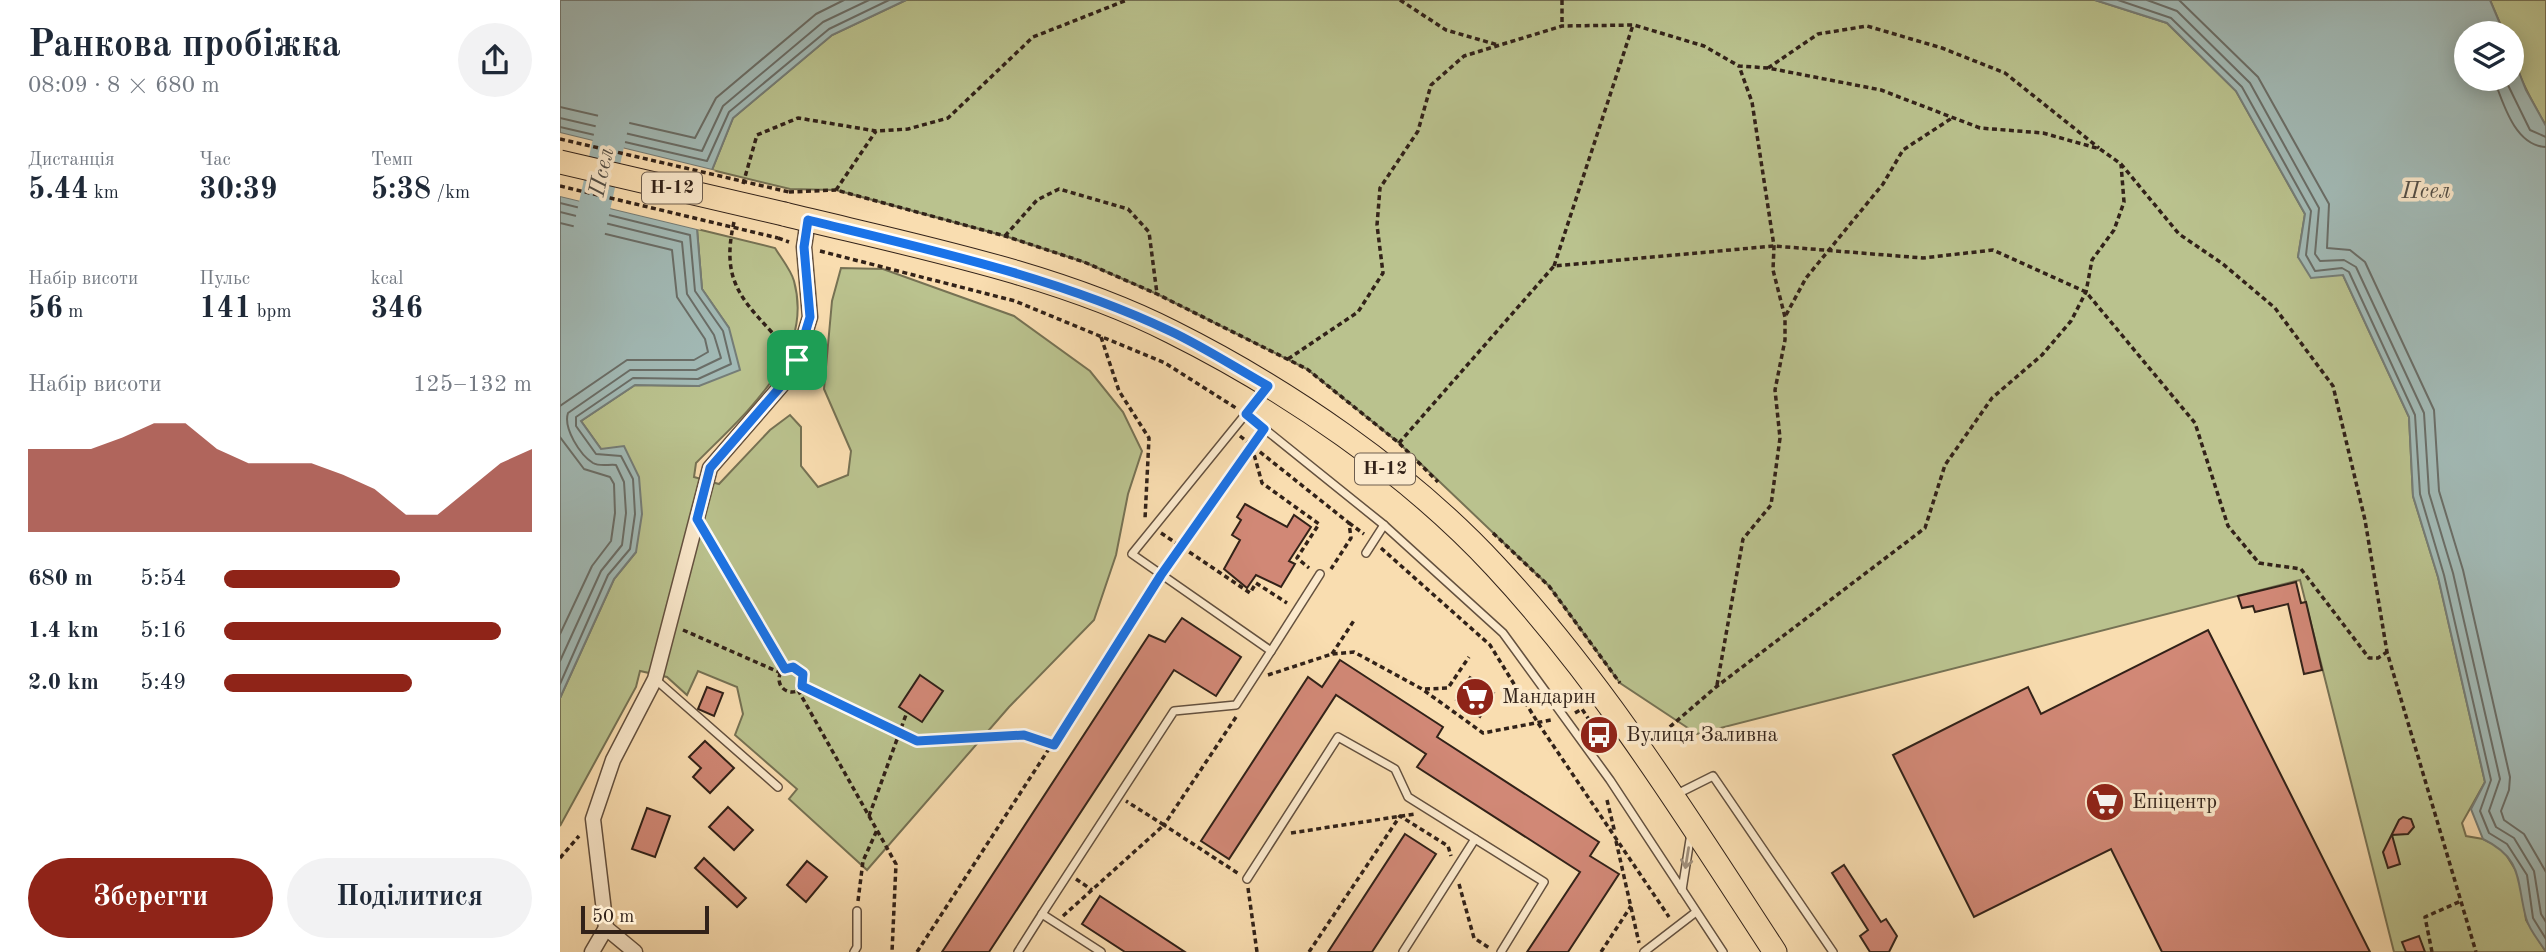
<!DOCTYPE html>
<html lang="uk">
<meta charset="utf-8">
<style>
body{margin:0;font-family:"Old Standard TT",serif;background:#f2f2f3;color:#1f2937;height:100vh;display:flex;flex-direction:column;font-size:26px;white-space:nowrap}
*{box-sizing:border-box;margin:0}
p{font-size:23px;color:#747a83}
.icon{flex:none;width:38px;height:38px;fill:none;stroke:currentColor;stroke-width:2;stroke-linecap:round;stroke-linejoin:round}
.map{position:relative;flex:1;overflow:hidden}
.sheet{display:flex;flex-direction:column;background:#fff;width:560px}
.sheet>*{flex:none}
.controls{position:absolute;left:1894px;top:21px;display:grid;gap:14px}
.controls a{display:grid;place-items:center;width:70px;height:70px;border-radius:50%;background:#fff;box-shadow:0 4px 18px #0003;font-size:35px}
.scale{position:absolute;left:21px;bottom:18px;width:128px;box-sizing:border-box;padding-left:7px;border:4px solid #322219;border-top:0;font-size:19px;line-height:24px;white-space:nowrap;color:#322219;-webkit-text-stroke:5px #fbe9cc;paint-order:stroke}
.pin{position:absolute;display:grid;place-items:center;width:60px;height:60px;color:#fff;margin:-30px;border-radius:14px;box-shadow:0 4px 10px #0006}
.round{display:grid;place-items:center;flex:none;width:74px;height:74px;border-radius:37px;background:#f2f2f3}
.overview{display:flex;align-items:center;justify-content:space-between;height:119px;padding:0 28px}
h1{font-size:38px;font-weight:700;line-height:52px}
.metrics{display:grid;grid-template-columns:repeat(3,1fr);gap:10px;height:119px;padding:7px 28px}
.metrics div{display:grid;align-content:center}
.metrics b{font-size:30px;font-weight:700}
.metrics small{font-size:19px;font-weight:400}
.metrics p{font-size:19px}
.chart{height:196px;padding:14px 28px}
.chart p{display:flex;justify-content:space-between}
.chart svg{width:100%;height:126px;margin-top:7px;fill:#8f2418;opacity:.7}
.action{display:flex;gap:14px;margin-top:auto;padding:14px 28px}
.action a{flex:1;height:80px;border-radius:42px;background:#8f2418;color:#fff;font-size:28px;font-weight:700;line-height:80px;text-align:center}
.action a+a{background:#f2f2f3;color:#1f2937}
ul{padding:0 28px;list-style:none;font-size:23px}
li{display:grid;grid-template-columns:112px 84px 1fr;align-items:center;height:52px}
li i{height:18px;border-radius:9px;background:#8f2418}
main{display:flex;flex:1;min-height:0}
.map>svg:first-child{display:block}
</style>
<main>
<section class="sheet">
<div class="overview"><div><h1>Ранкова пробіжка</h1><p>08:09 · 8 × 680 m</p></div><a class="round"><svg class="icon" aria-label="share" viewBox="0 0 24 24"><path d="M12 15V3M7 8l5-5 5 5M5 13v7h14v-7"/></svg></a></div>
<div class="metrics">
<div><p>Дистанція</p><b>5.44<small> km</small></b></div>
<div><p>Час</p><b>30:39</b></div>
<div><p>Темп</p><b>5:38<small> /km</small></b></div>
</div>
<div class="metrics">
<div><p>Набір висоти</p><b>56<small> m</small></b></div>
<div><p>Пульс</p><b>141<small> bpm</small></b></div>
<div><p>kcal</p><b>346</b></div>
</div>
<div class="chart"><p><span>Набір висоти</span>125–132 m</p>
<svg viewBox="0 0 160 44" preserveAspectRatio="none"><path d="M0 44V15L10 15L20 15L30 11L40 6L50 6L60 15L70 20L80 20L90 20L100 24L110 29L120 38L130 38L140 29L150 20L160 15V44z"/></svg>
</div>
<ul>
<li><b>680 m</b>5:54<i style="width:57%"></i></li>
<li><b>1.4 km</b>5:16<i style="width:90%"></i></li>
<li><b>2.0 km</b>5:49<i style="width:61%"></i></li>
</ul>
<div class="action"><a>Зберегти</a><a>Поділитися</a></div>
</section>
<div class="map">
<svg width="1986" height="952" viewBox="0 0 1986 952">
<rect width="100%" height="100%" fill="#f9ddb0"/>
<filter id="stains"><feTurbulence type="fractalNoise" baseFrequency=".00286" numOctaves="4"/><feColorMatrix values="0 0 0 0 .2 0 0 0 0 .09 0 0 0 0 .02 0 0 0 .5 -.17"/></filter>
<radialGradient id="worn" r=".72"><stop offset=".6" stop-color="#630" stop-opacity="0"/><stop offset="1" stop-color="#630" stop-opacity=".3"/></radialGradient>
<!-- green -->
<g fill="#bac28e" stroke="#767254" stroke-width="2">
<path d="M346,0H1535L1607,23L1676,91L1745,214L1738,257L1783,275L1849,417L1853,496L1878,577L1925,782L1902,823L1906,836L1923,839L1942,848L1961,879L1966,920L1986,952H1834L1740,580L1137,734L1060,683L989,586L839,443L747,369L597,294L524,262L445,236L276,190L230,189L152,170L173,118L272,35Z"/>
<path d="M1930,0H1986V126C1970,97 1951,67 1951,33H1944Z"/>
<path d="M137,229L215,248C221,258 231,270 234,281C255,357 183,415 136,463L134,477L159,484L210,430L230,415L241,427V466L258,487L288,475L291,451L264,389L272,301L281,268L323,269L454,316L530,371L563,412L582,451L568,494L556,555L534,620L449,707L307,870L229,799L237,789L175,735L183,714L177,687L138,671L127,695L107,677L80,671L76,687L0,826V698L54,579L76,552L41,449L21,421L75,385L139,386L169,328L142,289Z"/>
</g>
<!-- water -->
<g fill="#a2bab6" stroke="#757d77" stroke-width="2">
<path d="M0,0H346L272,35L173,118L152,170L0,133Z"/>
<path d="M1535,0H1930L1944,33H1906V79H1951V52L1966,90L1986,126V952C1980,942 1969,930 1966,918C1956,881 1964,859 1923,839L1911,809L1925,782L1878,577L1853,496L1849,417L1783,275L1751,278L1738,257L1745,214L1676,91L1607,23Z"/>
<path d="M0,196L137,229L142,289L169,328L180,370L139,386L75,385L21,421L41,449L64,446L79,477L82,514L76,552L54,579L0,698Z"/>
</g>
<!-- pier -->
<g fill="#f9ddb0">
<path d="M0,133L152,170L156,171L151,173L0,137Z"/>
<path d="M0,192L138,226L141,230L0,196Z"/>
</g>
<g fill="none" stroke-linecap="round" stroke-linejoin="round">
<!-- shore -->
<g stroke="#6a6e68" stroke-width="2">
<path d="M1558,0L1611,18L1682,87L1751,211L1746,255L1755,271L1782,268L1789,272L1855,415L1860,494L1884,575L1931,780L1920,811L1929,833L1947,844L1967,875L1973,918L1986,939"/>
<path d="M1587,0L1617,11L1690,83L1759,208L1755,254L1760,261L1784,260L1796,267L1864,413L1869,493L1893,573L1940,779L1929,811L1936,827L1954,838L1974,871L1981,914L1986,922"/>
<path d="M1619,0L1698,77L1769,204L1767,248L1790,250L1805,262L1874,410L1879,491L1903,570L1950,777L1949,790L1941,811L1944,820L1964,834L1986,872"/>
<path d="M1934,79C1943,103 1955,146 1986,147"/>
<path d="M1945,79L1970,130L1986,137"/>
<path d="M0,107L135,138L156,98L256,14L284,0"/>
<path d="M0,118L142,151L163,106L263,22L309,0"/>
<path d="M0,127L147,161L169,112L269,29L329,0"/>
<path d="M0,203L130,235L135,291L163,331L171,364L138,379L73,378L16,417V426L36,454L61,456L73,479L75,514L70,549L48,575L0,684"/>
<path d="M0,212L122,242L127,294L154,335L161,358L136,370H70L8,413C3,428 20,455 33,463C40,467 49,464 56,465L64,482L66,513L62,545L41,571L0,661"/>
<path d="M0,223L112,250L117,297L145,339L148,352L134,360H67L0,406"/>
<path d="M0,437L24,469L50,477L54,484L55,513L51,541L32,566L0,634"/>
</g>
<!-- river -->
<path stroke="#a2bab6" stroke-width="32" d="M26,245L57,104"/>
</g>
<!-- building -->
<g fill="#d18876" stroke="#322219" stroke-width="2">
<path d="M685,504L727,527L734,515L751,527L729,561L735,564L721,587L696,575L687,588L664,569L680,540L672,535L681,520L677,517Z"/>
<path d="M1736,582L1741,603L1746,602L1762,670L1744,674L1728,604L1695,612L1693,606L1682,608L1678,596Z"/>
<path d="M622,618L681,657L656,696L614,670L429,952H382L589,635L605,642Z"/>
<path d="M1648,630L1810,952H1602L1551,849L1414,917L1333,755L1468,687L1481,714Z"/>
<path d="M780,660L883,727L877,737L1039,842L1030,856L1059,874L1008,952H967L1020,872L857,767L866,754L776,695L669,859L641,841L748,677L762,687Z"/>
<path d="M360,675L383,691L362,722L339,707Z"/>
<path d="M910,677L934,693L920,717L896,700Z"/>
<path d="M147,687L163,693L154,716L138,709Z"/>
<path d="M145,741L174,768L150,793L133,777L141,768L129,757Z"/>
<path d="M168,807L193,830L174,850L149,827Z"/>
<path d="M87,808L110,816L95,857L72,849Z"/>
<path d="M1843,817L1851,819L1854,827L1848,834L1832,835L1840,864L1828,868L1823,852L1839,820Z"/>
<path d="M845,834L876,854L812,952H768Z"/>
<path d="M144,858L186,898L177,907L135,868Z"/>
<path d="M247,861L267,877L246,902L227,885Z"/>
<path d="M1284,865L1321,922L1326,919L1337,936L1329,952H1310L1300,936L1308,930L1272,873Z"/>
<path d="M540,896L625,952H565L522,924Z"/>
<path d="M1859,936L1865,952H1846L1842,942Z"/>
</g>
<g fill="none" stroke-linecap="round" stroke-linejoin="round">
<!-- lane casing -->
<g stroke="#64513f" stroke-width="10">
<g id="lane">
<path d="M686,414L824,525L943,633L1050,780L1163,952"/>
<path d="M806,553L824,525"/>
<path d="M711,651L760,574"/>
<path d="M95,679L218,787"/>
<path d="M1117,794L1153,776L1273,952"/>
<path d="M687,879L778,737L835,769L848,797L984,882L941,952"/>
<path d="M1122,890L1131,833"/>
<path d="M294,952L297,947V911"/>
<path d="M458,952L482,914"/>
<path d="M541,952L482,914L614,711L676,705L711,651L572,554L706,389"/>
<path d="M843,952L915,839"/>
<path d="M1084,952L1136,912"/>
</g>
</g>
<!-- street casing -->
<g stroke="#64513f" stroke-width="17">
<g id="street">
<path d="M46,928L33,819L53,760L95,679L150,468L228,378L237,360L250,317L244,247L248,220"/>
<path d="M32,952L46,928L75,952"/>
</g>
</g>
<!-- primary casing -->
<g stroke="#322219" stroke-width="25">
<path id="primary" d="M224,214C350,245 496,273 612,332C726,389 848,472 935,566C1044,683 1128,819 1215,952"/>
</g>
<!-- path -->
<g stroke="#322219" stroke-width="3.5" stroke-dasharray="5 3.5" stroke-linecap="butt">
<path d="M840,0L886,30L938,45"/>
<path d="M1002,0V26"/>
<path d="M1208,68L1258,34L1307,26L1382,48L1445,73L1539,148"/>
<path d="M183,184L197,135L238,118L316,131L348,129L388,118L473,37L567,0"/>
<path d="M276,190L316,131"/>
<path d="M229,192L276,190L445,236L524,262L597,294L747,369L839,443L878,482"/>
<path d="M174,222C159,287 187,303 226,348"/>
<path d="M445,236L477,200L499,189L568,209L589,232L597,294"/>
<path d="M218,238L229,242"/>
<path d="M260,251L455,301L605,363L676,408"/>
<path d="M994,266L1073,25"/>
<path d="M1226,315L1246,278L1323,184L1343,150L1392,118"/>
<path d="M541,337L559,391L589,438L585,519"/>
<path d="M728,359L798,312L823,273L817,225L820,188L858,131L871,85L904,56L1002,26L1074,25L1144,46L1179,66L1208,68L1321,90L1420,128L1483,133L1540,149L1561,164L1619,234L1663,264L1715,308L1773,386L1805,520L1827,652L1916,952"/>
<path d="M680,436L789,523L791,538L771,569"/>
<path d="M839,443L994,266L1214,246L1363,258L1433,250L1526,292L1635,423L1668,526L1699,563L1741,569L1809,658H1818L1827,652"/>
<path d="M692,447L702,483L759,524L737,558L749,568"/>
<path d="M789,523L804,534"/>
<path d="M601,533L690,593L696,583L727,603"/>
<path d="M933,533L989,586L1060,683"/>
<path d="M148,538L225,669"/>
<path d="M821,548L930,645L978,723L1109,917"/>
<path d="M608,566L698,437"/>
<path d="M123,630L221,673"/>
<path d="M772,654L795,619"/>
<circle cx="232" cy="679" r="13"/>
<path d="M708,675L772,654L794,652L862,689L923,733L991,720"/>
<path d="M1157,685L1183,539L1211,505L1220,438L1215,390L1225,340V317L1213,270L1214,246L1192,102L1179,66"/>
<path d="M242,686L357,741L464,735L493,745"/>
<path d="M865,689L888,688L909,657"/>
<path d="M238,690L336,864L332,952"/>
<path d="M1015,713L1022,709L1039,735L1044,731"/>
<path d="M676,717L604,825L679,874"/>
<path d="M1097,738L1156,687L1365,528L1385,465L1432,398L1482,355L1511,321L1526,292L1532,260L1554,230L1564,202L1561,164"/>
<path d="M1047,800L1055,833"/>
<path d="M309,816L347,712"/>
<path d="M731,833L855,814"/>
<path d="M1056,841L1079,943"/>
<path d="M0,858L19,836"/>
<path d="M516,879L532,890"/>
<path d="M899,884L914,938L931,949"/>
<path d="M688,888L697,952"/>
<path d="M298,901L303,861L317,830"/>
<path d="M503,916L604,825L566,801"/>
<path d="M357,952L596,584"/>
<path d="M749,952L840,816L888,846L891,856"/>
<path d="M1041,952L1071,906"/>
<path d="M1872,952L1865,917L1901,901"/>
</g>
<!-- lane -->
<use href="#lane" stroke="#fbe9cc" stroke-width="7"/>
<!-- street -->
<use href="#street" stroke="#fbe9cc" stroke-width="14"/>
<!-- primary -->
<use href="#primary" stroke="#f9ddb0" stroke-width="23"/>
<!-- primary-bridge casing -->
<g stroke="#322219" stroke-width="25" stroke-linecap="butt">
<path id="primary-bridge" d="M0,162L224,214"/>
</g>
<!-- path-bridge -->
<g stroke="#322219" stroke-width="3.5" stroke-dasharray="5 3.5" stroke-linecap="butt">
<path d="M0,139L229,192"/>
<path d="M0,186L218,238"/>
</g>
<!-- primary-bridge -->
<use href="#primary-bridge" stroke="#f9ddb0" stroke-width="23"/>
</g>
<!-- one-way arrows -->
<defs><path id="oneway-shaft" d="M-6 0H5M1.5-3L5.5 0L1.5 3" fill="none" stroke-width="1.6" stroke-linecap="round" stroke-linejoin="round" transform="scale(1.75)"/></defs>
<use stroke="#a18f7b" href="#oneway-shaft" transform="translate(1127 858) rotate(99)"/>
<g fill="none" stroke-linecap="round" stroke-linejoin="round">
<!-- route casing -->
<g stroke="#fff" stroke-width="14">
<path id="route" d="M248,220C370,250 497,277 610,331C644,347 676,368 708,386L686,414L704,429L601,575L494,745L464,735L357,741L242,686L243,674L233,667L225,669L137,519L150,468L228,378L237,360L250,317L244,247Z"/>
</g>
<!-- route -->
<use href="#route" stroke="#1a73e8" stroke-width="9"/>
</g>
<!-- icons -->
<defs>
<g id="supermarket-disc" transform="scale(2.0125)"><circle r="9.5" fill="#8f2418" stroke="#fbe9cc"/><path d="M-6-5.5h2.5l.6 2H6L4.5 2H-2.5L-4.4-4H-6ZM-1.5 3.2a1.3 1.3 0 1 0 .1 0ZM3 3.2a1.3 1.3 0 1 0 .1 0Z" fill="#fff"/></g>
<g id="bus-disc" transform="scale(2.0125)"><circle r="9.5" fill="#8f2418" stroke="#fbe9cc"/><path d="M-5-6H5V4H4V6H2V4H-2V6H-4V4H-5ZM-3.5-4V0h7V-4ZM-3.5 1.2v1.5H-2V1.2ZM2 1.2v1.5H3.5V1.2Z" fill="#fff"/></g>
</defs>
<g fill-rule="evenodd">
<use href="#supermarket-disc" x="915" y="697"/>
<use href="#bus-disc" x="1039" y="735"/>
<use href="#supermarket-disc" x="1545" y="802"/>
</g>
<g text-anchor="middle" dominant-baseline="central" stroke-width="7" stroke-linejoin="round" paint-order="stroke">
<!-- shield labels -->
<g fill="#fbe9cc" stroke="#6e5e4f" stroke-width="2">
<rect x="82" y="172.5" width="60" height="31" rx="5"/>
<rect x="795" y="453.5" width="60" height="31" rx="5"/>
</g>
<g font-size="19" font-weight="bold" fill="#322219">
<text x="112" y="188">Н-12</text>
<text x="825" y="469">Н-12</text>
</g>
<!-- poi labels -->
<g font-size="21" fill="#322219" stroke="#fbe9cc" text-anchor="start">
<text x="942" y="697">Мандарин</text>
<text x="1066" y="735">Вулиця Заливна</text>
<text x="1572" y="802">Епіцентр</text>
</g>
<!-- water labels -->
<g font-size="23" font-style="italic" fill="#545048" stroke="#fbe9cc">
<text transform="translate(42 172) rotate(-78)">Псел</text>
<text x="1866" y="191">Псел</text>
</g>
</g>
<rect width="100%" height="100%" filter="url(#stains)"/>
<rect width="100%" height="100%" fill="url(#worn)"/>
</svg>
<div class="controls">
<a><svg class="icon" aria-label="layers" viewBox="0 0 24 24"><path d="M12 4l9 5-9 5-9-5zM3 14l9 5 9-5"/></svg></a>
</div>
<div class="scale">50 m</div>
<div class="pin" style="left:237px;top:360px;background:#1e9e55"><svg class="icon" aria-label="arrive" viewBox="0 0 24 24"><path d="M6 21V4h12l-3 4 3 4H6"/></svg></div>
</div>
</main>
